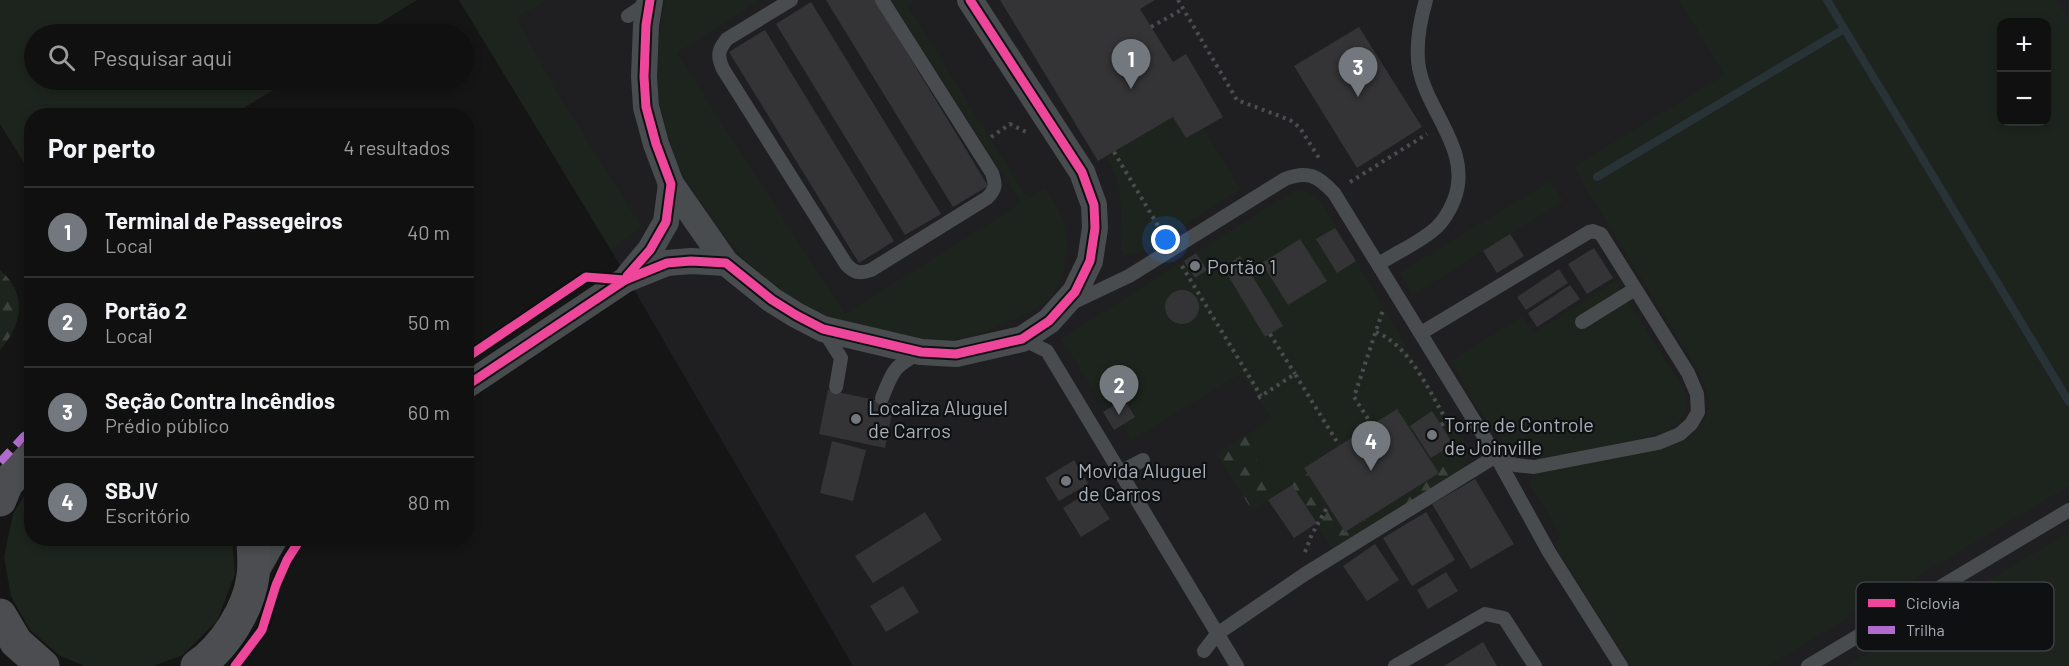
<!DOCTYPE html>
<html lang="pt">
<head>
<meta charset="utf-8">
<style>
  body { margin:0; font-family:Barlow,sans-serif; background:#1e1e1e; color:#f1f3f6 }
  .controls { position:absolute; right:18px; top:18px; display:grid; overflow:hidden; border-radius:12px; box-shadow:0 3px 9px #0003 }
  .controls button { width:54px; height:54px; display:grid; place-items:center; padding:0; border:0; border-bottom:2px solid #303030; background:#101010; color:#f1f3f6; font:30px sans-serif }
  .you { position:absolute; left:1166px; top:240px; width:21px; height:21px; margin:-15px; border:4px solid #fff; border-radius:50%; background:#1a73e8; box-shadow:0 0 0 9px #1a73e833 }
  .badge { display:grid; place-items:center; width:39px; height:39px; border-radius:50%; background:#73787e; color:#fff; font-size:20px; font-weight:700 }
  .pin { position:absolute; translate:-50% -50px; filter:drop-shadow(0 2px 3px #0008) }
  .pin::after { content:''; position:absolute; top:32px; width:21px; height:18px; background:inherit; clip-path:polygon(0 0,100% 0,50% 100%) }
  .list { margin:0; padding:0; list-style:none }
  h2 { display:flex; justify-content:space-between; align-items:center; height:78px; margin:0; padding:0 24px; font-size:26px }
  h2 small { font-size:20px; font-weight:400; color:#9c9d9f }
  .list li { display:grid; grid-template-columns:39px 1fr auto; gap:18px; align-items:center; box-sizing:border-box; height:90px; padding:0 24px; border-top:2px solid #303030 }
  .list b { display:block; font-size:22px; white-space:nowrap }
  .list p { margin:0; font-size:20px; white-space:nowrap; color:#9c9d9f }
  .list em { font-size:20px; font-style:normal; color:#9c9d9f }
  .icon { flex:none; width:33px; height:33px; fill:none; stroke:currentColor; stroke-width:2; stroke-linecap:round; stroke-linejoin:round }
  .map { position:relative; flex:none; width:2069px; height:666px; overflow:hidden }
  .search { position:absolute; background:#101010; box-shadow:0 3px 9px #0003; left:24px; top:24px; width:450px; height:66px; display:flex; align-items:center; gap:15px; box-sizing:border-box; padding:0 21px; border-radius:33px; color:#9c9d9f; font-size:22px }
  .panel { position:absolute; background:#101010; box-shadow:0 3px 9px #0003; left:24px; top:108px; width:450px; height:438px; border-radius:24px }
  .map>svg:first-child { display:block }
  .built { fill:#1f1f21; fill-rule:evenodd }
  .green { fill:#1d241d; fill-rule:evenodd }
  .forest { fill:url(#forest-firs) }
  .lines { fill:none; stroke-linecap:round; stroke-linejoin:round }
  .stream { stroke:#283337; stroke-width:8 }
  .building { fill:#343436 }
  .path { stroke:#4b4c50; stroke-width:4; stroke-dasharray:3 4.5; stroke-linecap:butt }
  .service { stroke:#494c4e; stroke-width:14 }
  .minor { stroke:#494c4e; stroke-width:26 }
  .primary { stroke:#4b4d50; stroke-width:33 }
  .quiet { stroke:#b06ccc; stroke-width:8; stroke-dasharray:15 8; stroke-linecap:butt }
  .cycleway-casing { stroke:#0f1011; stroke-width:13 }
  .cycleway { stroke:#ed469a; stroke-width:9 }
  .poi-dot { fill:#73787e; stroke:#0f1011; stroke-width:2 }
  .labels { text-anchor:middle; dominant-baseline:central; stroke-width:4.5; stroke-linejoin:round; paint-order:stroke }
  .poi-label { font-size:20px; fill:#a6aeb7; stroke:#0f1011; text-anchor:start }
  .key { fill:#0f1011; stroke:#3c3f43; stroke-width:1.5 }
  .key-label { font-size:16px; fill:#a6aeb7 }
</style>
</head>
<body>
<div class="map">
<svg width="2069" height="666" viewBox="0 0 2069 666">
  <defs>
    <pattern id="forest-firs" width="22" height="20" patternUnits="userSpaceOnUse" patternTransform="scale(1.5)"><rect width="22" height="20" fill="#1d241d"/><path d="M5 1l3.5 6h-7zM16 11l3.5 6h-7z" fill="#3b413c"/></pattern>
  </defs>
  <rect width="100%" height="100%" fill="#151515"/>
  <!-- built -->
  <path class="built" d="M459,0h1610v666h-1216l-242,-416zM2002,22h44v100h-44z"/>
  <!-- green -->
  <g class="green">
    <path d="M0,0h417l-55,34h-328v46h256l-58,35 -200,1 -1,58 -31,-50z"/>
    <path d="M459,0h89l-32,18 44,79 82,130 -31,23z"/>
    <path d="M666,0h94l-83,53 168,261 176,-111 -130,-203h25l-8,6 120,193 18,-11c7,12 15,24 19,37 5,22 1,55 -15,73 -12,12 -33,20 -48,26 -22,10 -44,18 -70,17 -41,-2 -98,-20 -133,-40 -47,-25 -81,-70 -108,-114 -12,-19 -23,-39 -29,-61 -8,-28 -6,-99 4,-126z"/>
    <path d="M1679,0h378l12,20v466l-301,180h-137l-78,-123 9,-6 -31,-51 -1,-5 3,-6 131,-28 22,-6 15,-16 6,-11 2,-15 -8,-23 -128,-209 151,-92zM2002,22h44v100h-44z"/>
    <path d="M1173,117l13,21 17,-10 37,61 -91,59c-9,4 -18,10 -27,5l-1,-5c-1,-34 4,-62 -15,-91z"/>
    <path d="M1550,181l14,20 -151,94 -14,-22z"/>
    <path d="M1299,190l8,1 14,10 145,247 3,12 -7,12 -30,-9 -35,-54 -109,69 4,7 -24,15 -2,-26 -10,-16 -8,-24 23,-15 -29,-46 -111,67 -9,-15 2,-25 -18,10 -45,-71 211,-135z"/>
    <path d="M1615,281l69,108c3,11 5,21 -3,31 -15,20 -116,33 -144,38 -6,-1 -13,-2 -19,-5 -29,-19 -50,-62 -68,-92l73,-45 11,17z"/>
    <path d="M31,485l1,53 200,1 3,35 -18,47 -34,34 -30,11h-68l-25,-10 -30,-26 -19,-34 -7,-39 9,-43z"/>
    <path d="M2069,532v134h-223z"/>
  </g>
  <!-- forest -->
  <g class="forest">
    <path d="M0,270c28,24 22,55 0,80z"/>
    <path d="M1248,434l8,24 15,27 1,7 -4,8 -16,10 -36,-57z"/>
    <path d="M1450,452l12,20 -127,80 -48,-74 17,-10 41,64 93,-58 -6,-11z"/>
  </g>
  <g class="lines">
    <!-- stream -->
    <g class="stream">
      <path d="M1827,0l242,402"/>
      <path d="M1597,177l247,-148"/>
    </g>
  </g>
  <!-- building -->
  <g class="building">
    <path d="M826,0h49l113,186 -35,21z"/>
    <path d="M1000,0h155l-15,9 33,53 13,-8 37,63 -37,21 -13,-21 -75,44z"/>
    <path d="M811,2l130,212 -36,21 -129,-211z"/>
    <path d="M1359,27l63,100 -65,41 -63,-102z"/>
    <path d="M765,30l129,211 -35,22 -130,-211z"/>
    <path d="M1335,228l21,33 -19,12 -21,-34z"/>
    <path d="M1510,234l14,22 -27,17 -14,-22z"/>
    <path d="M1300,239l27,42 -39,24 -26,-42z"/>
    <path d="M1594,248l19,30 -26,16 -19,-30z"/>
    <path d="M1196,253l11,17 -12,8 -11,-17z"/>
    <path d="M1240,256l43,70 -18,11 -42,-70z"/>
    <path d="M1559,269l9,14 -42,27 -9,-13z"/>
    <path d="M1570,285l10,14 -43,28 -9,-14z"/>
    <circle cx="1182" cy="307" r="17"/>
    <path d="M828,390l66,14 -9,44 -66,-14z"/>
    <path d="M1124,399l11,18 -21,13 -11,-18z"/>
    <path d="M1397,409l42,64 -94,59 -41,-64z"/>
    <path d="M1432,411l21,33 -22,14 -21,-32z"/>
    <path d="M832,441l34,9 -13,51 -33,-8z"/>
    <path d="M1074,460l14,24 -29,17 -14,-23z"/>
    <path d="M1475,479l39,65 -43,25 -39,-65z"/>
    <path d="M1292,485l25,38 -23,15 -26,-38z"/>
    <path d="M1091,490l19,29 -29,18 -18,-29z"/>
    <path d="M925,512l17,28 -69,43 -18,-27z"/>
    <path d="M1426,512l29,48 -43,26 -29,-48z"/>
    <path d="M1375,544l24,36 -32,21 -24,-35z"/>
    <path d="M1446,572l12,19 -30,18 -11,-19z"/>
    <path d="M903,586l16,26 -33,20 -16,-26z"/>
    <path d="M1483,642l14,24h-53z"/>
  </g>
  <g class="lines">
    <!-- path -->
    <g class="path">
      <path d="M1178,0l59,100 53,20 10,8 19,30"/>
      <path d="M1151,27l32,-18"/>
      <path d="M991,137l19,-13 16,8"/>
      <path d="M1114,152l49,82"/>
      <path d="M1350,182l77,-48"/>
      <path d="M1182,266l79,130"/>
      <path d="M1376,332c35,15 52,58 71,89l-6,4"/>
      <path d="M1270,334l25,40"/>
      <path d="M1258,398l37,-24 44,71"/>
      <path d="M1372,425l-18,-28 29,-87"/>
      <path d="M1305,552l7,-18 16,-28"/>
    </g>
    <!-- service -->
    <g class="service">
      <path d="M791,0l-64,39c-9,11 -10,17 -4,30l123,195c8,9 14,10 25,6l116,-72c9,-9 9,-13 5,-25l-110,-173"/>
      <path d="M628,16l12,-8 6,-8"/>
      <path d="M1379,264c18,-12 42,-22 58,-37 7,-7 13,-17 17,-27 19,-49 -26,-86 -35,-132 -4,-23 1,-47 7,-68"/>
      <path d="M1072,303l57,-27 156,-97c23,-9 33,-3 49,14l162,263 53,96 72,114"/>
      <path d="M1582,322l53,-33"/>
      <path d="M824,331l17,27 -5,29"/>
      <path d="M1421,333l168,-101 4,-1 8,3 87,139 9,21 1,18 -7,12 -11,10 -22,9 -124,24 -19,-2 -19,-9"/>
      <path d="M1022,339l25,12 190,315"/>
      <path d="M882,398c11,-27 11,-31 37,-45"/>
      <path d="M1120,472l23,-12"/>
      <path d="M1204,651l13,-17 88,-60 191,-118"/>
      <path d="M1395,666l90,-52 19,4 31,48"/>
      <path d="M1808,666l261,-156"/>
    </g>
    <!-- minor -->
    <g class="minor">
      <path d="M650,0l-4,25 -2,52 2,30 10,37 15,40 55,79 46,37 24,15 27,14 98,23 35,2 66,-15 27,-18 26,-29 15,-31 5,-33 -1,-23 -12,-33 -112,-172"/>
      <path d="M629,275l21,-25 16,-28 5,-38"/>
      <path d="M466,386l159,-106 42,-17 24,-2 35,2"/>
      <path d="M253,577l22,-39"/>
    </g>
    <!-- primary -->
    <g class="primary">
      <path d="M0,500l7,-17 25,-26"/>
      <path d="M0,615l16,27 27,24"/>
      <path d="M197,666c27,-18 52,-57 56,-90 2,-12 0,-25 0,-38"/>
    </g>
    <!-- quiet -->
    <path class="quiet" d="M0,462l24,-26 8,-4"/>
    <defs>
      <g id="cycleway">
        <path d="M627,276l23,-26 16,-28 5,-38 -15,-40 -10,-37 -2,-30 2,-52 4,-25"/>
        <path d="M466,358l120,-81 39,3"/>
        <path d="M466,386l159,-106 42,-17 24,-2 35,2 46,37 24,15 27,14 98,23 35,2 66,-15 27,-18 26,-29 15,-31 5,-33 -1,-23 -12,-33 -112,-172"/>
        <path d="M235,666l27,-36 14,-45 11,-25 14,-22"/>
      </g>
    </defs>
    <!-- cycleway casing -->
    <use href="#cycleway" class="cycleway-casing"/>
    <!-- cycleway -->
    <use href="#cycleway" class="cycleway"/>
  </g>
  <!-- markers -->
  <g class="poi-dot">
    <circle cx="1195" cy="266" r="6"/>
    <circle cx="856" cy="419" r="6"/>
    <circle cx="1432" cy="435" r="6"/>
    <circle cx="1066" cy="481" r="6"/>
  </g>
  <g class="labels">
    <!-- poi labels -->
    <g class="poi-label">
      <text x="1207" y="266">Portão 1</text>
      <text x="868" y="407">Localiza Aluguel<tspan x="868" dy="23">de Carros</tspan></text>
      <text x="1444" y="424">Torre de Controle<tspan x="1444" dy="23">de Joinville</tspan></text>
      <text x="1078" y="470">Movida Aluguel<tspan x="1078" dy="23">de Carros</tspan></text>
    </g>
  </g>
  <!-- legend -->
  <rect x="1856" y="582" width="198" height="69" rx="9" class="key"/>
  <rect x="1868" y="599" width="27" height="8" fill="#ed469a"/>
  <rect x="1868" y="626" width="27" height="8" fill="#b06ccc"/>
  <g class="key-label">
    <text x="1906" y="609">Ciclovia</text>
    <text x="1906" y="636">Trilha</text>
  </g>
</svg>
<div class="controls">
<button>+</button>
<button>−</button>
</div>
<div class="you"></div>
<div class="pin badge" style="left:1131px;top:89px">1</div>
<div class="pin badge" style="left:1119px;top:415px">2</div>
<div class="pin badge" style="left:1358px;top:97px">3</div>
<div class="pin badge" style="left:1371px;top:471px">4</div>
<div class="search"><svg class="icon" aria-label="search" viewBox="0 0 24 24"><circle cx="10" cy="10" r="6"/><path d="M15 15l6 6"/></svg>Pesquisar aqui</div>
<section class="panel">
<h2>Por perto<small>4 resultados</small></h2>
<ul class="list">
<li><span class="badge">1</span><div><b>Terminal de Passegeiros</b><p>Local</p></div><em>40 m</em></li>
<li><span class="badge">2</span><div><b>Portão 2</b><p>Local</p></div><em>50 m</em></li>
<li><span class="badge">3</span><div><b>Seção Contra Incêndios</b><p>Prédio público</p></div><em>60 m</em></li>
<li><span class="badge">4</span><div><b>SBJV</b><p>Escritório</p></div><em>80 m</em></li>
</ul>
</section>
</div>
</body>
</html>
